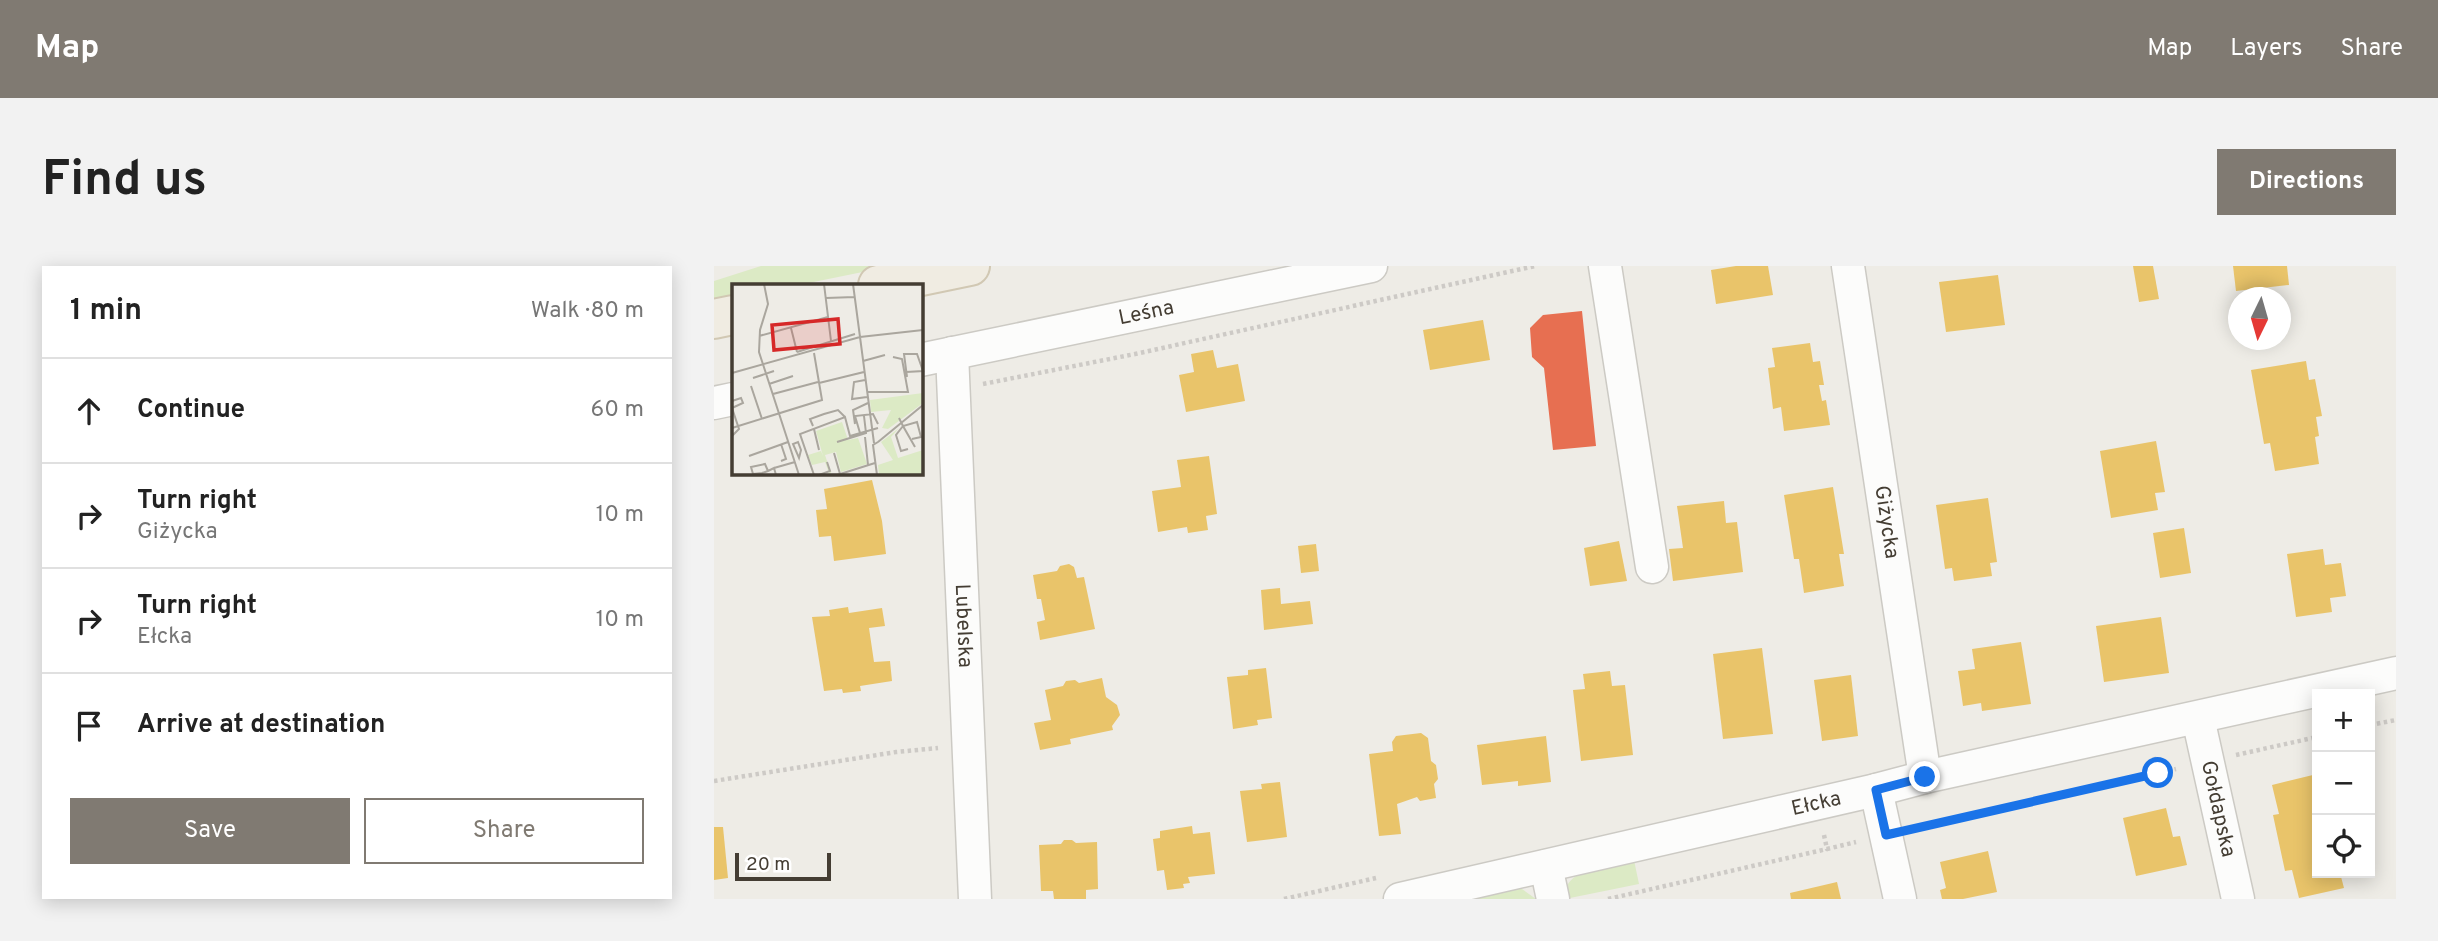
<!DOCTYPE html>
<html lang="en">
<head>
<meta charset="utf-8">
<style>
  body { margin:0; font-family:Overpass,sans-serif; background:#f2f2f2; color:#222 }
  .controls { position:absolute; right:21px; bottom:21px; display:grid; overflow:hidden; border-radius:0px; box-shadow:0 4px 18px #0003 }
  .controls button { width:63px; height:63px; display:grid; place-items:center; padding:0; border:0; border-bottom:2px solid #e0e0e0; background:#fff; color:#222; font:35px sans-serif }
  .compass { position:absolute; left:1514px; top:21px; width:63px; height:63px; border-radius:50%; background:#fff; box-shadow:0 4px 18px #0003; rotate:185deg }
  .scale { position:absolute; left:21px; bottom:18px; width:96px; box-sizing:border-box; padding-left:7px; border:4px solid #443d33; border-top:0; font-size:19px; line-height:24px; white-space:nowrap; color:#443d33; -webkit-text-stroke:5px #fff; paint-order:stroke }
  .stop { position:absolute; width:21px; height:21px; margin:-16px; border:5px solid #1a73e8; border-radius:50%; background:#fff }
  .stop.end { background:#1a73e8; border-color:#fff; box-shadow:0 2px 7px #0008 }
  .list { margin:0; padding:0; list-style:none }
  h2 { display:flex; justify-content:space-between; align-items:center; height:91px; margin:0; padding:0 28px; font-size:30px }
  h2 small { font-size:23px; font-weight:400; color:#767676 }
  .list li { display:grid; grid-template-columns:46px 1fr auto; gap:21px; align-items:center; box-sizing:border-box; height:105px; padding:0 28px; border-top:2px solid #e0e0e0 }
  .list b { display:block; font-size:26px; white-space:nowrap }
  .list p { margin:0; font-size:23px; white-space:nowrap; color:#767676 }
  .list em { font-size:23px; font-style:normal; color:#767676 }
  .actions { display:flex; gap:14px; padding:21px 28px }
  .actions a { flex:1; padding:16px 0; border:2px solid #807a72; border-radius:0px; text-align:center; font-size:24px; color:#807a72 }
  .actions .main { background:#807a72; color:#fff }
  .icon { flex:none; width:38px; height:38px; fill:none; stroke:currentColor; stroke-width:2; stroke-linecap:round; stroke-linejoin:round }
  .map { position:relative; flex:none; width:1682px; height:633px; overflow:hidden; border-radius:0px }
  header { display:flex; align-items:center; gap:42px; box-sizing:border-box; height:98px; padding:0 35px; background:#807a72; color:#fff }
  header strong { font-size:33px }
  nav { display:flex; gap:38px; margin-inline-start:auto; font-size:24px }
  .intro { display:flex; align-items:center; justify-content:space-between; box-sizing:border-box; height:168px; padding:0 42px }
  h1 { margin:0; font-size:49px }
  .button { padding:18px 32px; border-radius:0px; background:#807a72; color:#fff; font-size:24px; font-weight:700 }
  main { display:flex; gap:42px; padding:0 42px }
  aside { flex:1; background:#fff; border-radius:0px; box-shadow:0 4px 18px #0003 }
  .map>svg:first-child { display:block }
  .green { fill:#dceac5 }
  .homes { fill:#e9c46a }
  .shops { fill:#e76f51 }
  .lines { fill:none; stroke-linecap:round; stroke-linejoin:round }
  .minor-casing { stroke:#cccac4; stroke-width:35 }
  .major-casing { stroke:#d1c8b3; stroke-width:42 }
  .path { stroke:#cdcac6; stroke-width:4.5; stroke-dasharray:3.5 3.5; stroke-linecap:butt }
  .minor { stroke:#fcfcfb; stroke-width:32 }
  .major { stroke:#f0ece2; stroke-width:38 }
  .route { stroke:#1a73e8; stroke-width:9 }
  .labels { text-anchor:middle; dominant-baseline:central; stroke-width:7; stroke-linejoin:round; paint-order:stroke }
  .street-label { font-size:21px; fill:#443d33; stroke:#fff }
  .inset-road { fill:none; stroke:#aaa69e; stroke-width:2 }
  .view { fill:#d62828; fill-opacity:0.15; stroke:#d62828; stroke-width:3.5 }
  .inset-edge { fill:none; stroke:#443d33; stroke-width:3.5 }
</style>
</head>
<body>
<header>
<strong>Map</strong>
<nav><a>Map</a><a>Layers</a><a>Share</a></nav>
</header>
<div class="intro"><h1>Find us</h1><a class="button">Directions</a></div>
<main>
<aside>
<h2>1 min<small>Walk · 80 m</small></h2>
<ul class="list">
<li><svg class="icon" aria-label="ahead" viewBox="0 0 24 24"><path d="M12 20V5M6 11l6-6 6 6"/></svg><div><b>Continue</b></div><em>60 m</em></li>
<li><svg class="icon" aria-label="right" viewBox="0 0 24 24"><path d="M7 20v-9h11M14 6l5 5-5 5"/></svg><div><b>Turn right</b><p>Giżycka</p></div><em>10 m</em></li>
<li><svg class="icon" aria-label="right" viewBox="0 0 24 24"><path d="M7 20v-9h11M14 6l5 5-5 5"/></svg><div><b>Turn right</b><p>Ełcka</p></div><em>10 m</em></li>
<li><svg class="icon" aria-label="arrive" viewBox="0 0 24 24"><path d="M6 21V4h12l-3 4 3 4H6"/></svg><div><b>Arrive at destination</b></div></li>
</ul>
<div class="actions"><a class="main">Save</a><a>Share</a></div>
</aside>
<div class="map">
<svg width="1682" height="633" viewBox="0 0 1682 633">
  <rect width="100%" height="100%" fill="#eeece6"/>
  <!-- green -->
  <g class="green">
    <path d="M47,0h131l-93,19h-66v14l-19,4v-22z"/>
    <path d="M920,594l5,24 -74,15c-3,-32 45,-33 69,-39z"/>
    <path d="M800,622l8,1 14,10h-69z"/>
  </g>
  <!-- homes -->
  <g class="homes">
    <path d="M1022,0h32l5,29 -57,9 -5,-34z"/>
    <path d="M1419,0h20l6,33 -20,3z"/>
    <path d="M1519,0h54l2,19 -53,6z"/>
    <path d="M1284,9l7,50 -59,7 -7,-50z"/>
    <path d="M769,54l7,40 -60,10 -7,-40z"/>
    <path d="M1096,77l3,19 7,-1 4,24h-5l3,16 4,-1 4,25 -46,6 -3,-24 -8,2 -5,-41 7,-1 -3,-19z"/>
    <path d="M499,84l4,18 21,-4 7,37 -59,11 -7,-37 15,-3 -3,-18z"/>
    <path d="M1592,95l3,19 6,-1 7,37 -6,1 3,19 -4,1 4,27 -44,7 -5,-28 -6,1 -13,-74z"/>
    <path d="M1442,175l9,51 -10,1 3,17 -47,8 -11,-67z"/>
    <path d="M495,190l8,58 -11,2 2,14 -20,3 -1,-6 -29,5 -6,-41 29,-4 -4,-27z"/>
    <path d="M158,214l10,41 4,33 -52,7 -3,-25 -12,1 -3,-27 11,-1 -3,-20z"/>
    <path d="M1119,221l11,67h-5l5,32 -40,7 -5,-34h-5l-10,-64z"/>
    <path d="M1274,232l9,64 -7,1 2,13 -38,5 -2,-13 -7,1 -9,-64z"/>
    <path d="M1010,235l2,22 11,-1 6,50 -70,9 -4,-32 14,-1 -6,-42z"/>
    <path d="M1470,262l7,45 -31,5 -7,-45z"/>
    <path d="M905,275l8,40 -37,5 -6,-38z"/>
    <path d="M602,278l3,27 -18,2 -3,-27z"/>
    <path d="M1609,283l2,16 16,-2 5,33 -16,2 2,14 -36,5 -9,-63z"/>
    <path d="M355,298l5,3 3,11 7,-1 11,52 -55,11 -3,-18 8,-2 -4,-21h-4l-4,-24 24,-4 3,-5z"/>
    <path d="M566,322l1,16 29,-3 3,23 -49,6 -3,-40z"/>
    <path d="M134,341l1,6 33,-5 3,18 -16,2 5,34 16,-1 2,20 -32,5 1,5 -18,2 -1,-4 -18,2 -12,-74 18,-1 -1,-6z"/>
    <path d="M1447,351l8,56 -65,9 -8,-56z"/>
    <path d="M1307,376l10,62 -49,7 -1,-8 -18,3 -5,-35 17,-2 -3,-20z"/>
    <path d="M1048,382l11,86 -50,5 -10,-85z"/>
    <path d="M552,402l6,50 -15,2 1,5 -25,4 -6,-52 21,-2v-5z"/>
    <path d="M896,405l2,15 13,-1 8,70 -52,6 -8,-71 12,-1 -2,-15z"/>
    <path d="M1137,409l7,61 -36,5 -8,-61z"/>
    <path d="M388,412l4,19 11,8 3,10 -8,11 1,4 -43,9 1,5 -31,6 -6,-27 17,-3 -6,-30 18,-4 3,-5 9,-1 4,3z"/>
    <path d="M707,467l7,5 3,23 5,4 2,14 -4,5 2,14 -16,3 -3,-4 -20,7 4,30 -22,2 -10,-82 24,-3 -1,-9 4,-6z"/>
    <path d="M832,470l5,46 -33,4v-5l-36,4 -5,-40z"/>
    <path d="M1603,508v99h23l4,15 -45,10 -7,-28 -7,1 -12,-56 6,-1 -7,-29z"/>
    <path d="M566,516l7,55 -40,5 -7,-51 22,-2 -1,-5z"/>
    <path d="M1452,542l7,29 7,-1 7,29 -51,11 -13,-58z"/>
    <path d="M478,560l1,8 17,-2 5,42 -27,3 2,6 -7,1 1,4 -17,2 -3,-20 -7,1 -4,-32 7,-1v-7z"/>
    <path d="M0,561h9l5,51 -14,2z"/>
    <path d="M350,574h8l4,3 21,-1 1,47 -12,1v9h-32l-1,-8h-12l-2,-46 22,-1z"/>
    <path d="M1274,585l9,41 -34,7h-21l-2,-9 6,-2 -6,-26z"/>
    <path d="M1123,616l4,17h-50l-1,-6z"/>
  </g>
  <!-- shops -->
  <path class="shops" d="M868,45l14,135 -43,4 -9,-82 -12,-11 -2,-29 13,-13z"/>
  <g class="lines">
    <defs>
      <g id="minor">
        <path d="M891,0l47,301"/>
        <path id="s1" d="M1134,0l77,511"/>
        <path id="s2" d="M238,87l23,546"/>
        <path id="s3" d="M206,94l451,-94"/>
        <path d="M0,137l19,-4"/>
        <path id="s4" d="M1484,452l40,181"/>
        <path d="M1162,524l24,109"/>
        <path d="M832,600l7,33"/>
        <path id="s5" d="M686,633l476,-109 49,-13 471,-104"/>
      </g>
      <g id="major">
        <path d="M164,19l92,-19"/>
        <path d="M0,53l19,-4"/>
      </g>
    </defs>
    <!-- minor casing -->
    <use href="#minor" class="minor-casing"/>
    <!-- major casing -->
    <use href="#major" class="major-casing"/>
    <!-- path -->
    <g class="path">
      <path d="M269,118l152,-30 400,-88"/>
      <path d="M1656,459l26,-5"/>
      <path d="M1522,489l81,-18"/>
      <path d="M1440,491l4,16"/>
      <path d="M0,515l182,-29 42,-4"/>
      <path d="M1201,562l261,-59"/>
      <path d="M1110,569l3,14 29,-7"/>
      <path d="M570,633l92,-21"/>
      <path d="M894,633l219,-50"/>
    </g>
    <!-- minor -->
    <use href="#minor" class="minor"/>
    <!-- major -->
    <use href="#major" class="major"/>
  </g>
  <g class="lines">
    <!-- route -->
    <path class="route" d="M1211,511l-49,13 10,45 272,-62"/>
  </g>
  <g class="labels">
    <!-- street labels -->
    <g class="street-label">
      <text stroke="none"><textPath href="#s3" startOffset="231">Leśna</textPath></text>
      <text stroke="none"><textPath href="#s1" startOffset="259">Giżycka</textPath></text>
      <text stroke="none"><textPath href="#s2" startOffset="273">Lubelska</textPath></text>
      <text stroke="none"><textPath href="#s5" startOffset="427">Ełcka</textPath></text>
      <text stroke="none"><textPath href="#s4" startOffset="93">Gołdapska</textPath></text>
    </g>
  </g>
  <!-- overview -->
  <g transform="translate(18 18)">
    <rect width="191" height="191" fill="#eeece6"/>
    <path d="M191,109v10l-35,26 -6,-1 9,-18 -20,2 -1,-12zM110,138l6,18 10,-2 9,26 -26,8 -5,-20 -11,3 6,18 -7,2 5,-2 -4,-11 -13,3 -4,-10 13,-4 2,5 -7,-25zM167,144l-8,9 7,21 25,-8v25h-44l-1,-10 15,-5 -12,-18z" fill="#dceac5"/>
    <path class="inset-road" d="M32,0l4,20 -8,26 -1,22 40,123M92,0l7,57M121,0l21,159M94,14l29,-1M59,44l6,24M27,52l69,-19M65,68l58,-18M131,77l22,-6M174,88l17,-1 -6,-17h-13l3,23M0,89l128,-36 63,-7M21,94l21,-7M133,96l-11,2 -2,17 15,-2M87,99l45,-11M37,100l24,-8M19,102l11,33M135,108h41l-6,-33 -9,-2M41,110l45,-12M0,117l9,-3 2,5 -11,5M0,124l7,21 -7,7M167,134l4,8 -7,9 5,16 7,-2M123,140l-2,-14 15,-7M81,142l-3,-7 14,-5 14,-4 7,7M0,144l90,-28 -8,-47M82,145l5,21M128,149l-5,-17 18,-2 5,10M133,153l3,28M180,155l9,-2 -4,-15 -14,4 12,21M66,158l3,8 -2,8 -6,-14zM105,158l29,-9 -2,-17M146,158l45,-37M102,169l6,21M17,172l39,-14M49,177l5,-2 -5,-15M42,184l21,-6M36,187l-3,-7 -14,3 2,7 9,-1 6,-2 6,-3 2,7M82,191l-14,-41 45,-17 5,19 28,-8M87,191l11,-4 -3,-9M105,191l38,-12M145,191l-4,-30 5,-3"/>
    <path class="view" d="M106,35l2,25 -66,6 -2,-25z"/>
    <rect width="191" height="191" class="inset-edge"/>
  </g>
</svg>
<div class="controls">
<button>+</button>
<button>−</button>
<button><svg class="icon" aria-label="locate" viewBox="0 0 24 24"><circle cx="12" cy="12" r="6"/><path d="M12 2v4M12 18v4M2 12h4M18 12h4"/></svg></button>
</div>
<svg class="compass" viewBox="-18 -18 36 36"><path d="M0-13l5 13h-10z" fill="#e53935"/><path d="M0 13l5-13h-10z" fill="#767676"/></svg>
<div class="scale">20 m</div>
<div class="stop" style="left:1444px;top:507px"></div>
<div class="stop end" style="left:1211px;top:511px"></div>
</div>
</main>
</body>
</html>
